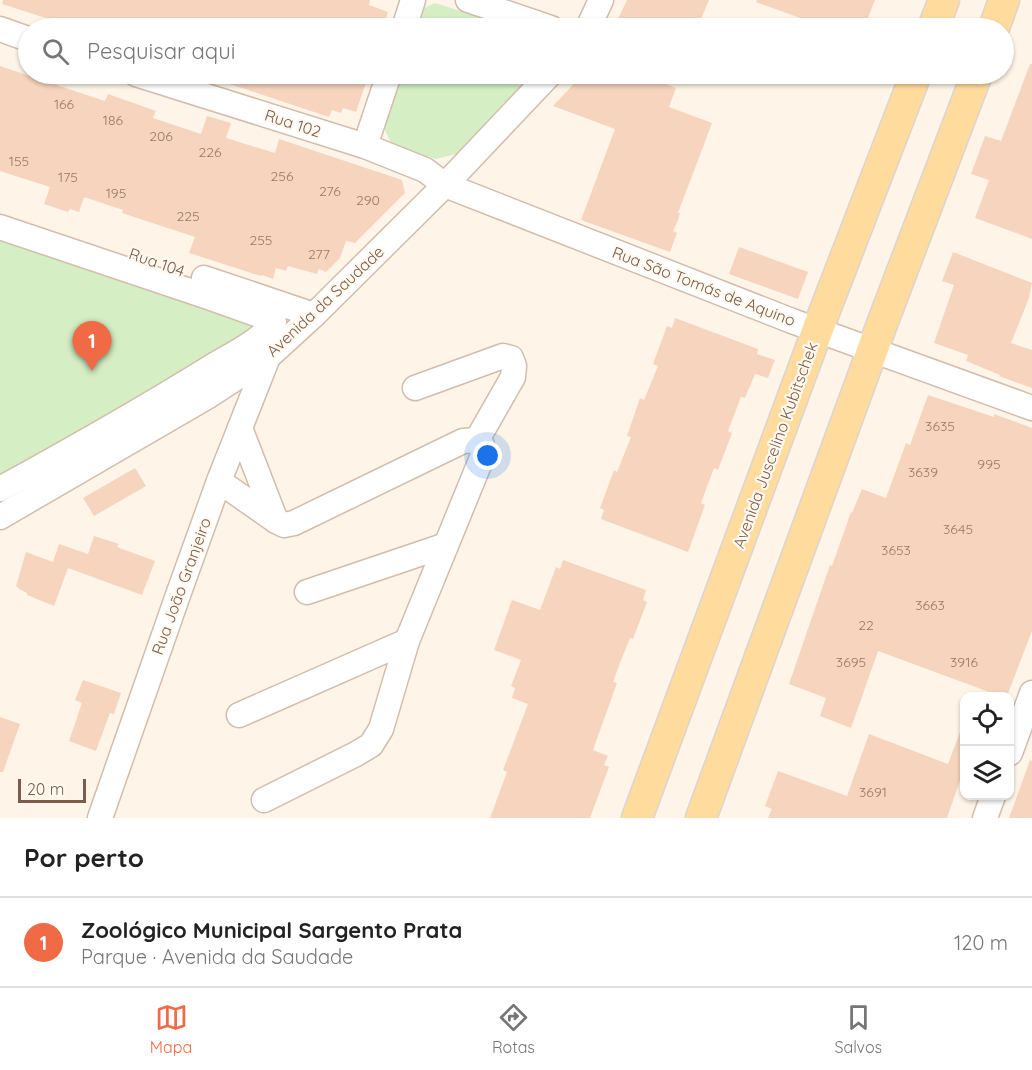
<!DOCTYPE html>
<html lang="pt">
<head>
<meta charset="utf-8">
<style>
  body { margin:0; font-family:Quicksand,sans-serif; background:#f6f6f6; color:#222 }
  .controls { position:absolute; right:18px; bottom:18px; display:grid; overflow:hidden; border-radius:12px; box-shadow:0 2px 4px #0004 }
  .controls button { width:54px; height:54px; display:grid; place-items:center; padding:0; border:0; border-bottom:2px solid #e0e0e0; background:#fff; color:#222; font:30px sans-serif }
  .scale { position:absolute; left:18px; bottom:15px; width:68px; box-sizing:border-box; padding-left:6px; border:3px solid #7b5b49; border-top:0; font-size:16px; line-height:21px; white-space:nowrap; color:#7b5b49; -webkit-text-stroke:4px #fff9f0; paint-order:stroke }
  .you { position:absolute; left:488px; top:456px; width:21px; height:21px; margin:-15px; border:4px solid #fff; border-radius:50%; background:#1a73e8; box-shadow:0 0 0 9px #1a73e833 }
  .badge { display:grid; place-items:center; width:39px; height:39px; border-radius:50%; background:#f06b45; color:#fff; font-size:20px; font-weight:700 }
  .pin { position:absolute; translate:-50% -50px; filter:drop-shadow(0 2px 3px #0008) }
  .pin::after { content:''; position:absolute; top:32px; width:21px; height:18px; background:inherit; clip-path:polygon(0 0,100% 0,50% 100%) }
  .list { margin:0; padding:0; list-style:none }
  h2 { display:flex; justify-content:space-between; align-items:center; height:78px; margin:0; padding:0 24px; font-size:26px }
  h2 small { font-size:20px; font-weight:400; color:#767676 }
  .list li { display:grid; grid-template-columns:39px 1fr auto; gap:18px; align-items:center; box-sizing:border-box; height:90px; padding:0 24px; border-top:2px solid #e0e0e0 }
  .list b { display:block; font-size:22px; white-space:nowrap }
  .list p { margin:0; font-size:20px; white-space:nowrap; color:#767676 }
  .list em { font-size:20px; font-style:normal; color:#767676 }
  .icon { flex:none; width:33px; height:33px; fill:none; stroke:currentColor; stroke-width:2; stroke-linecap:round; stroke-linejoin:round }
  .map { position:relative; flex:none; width:1032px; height:818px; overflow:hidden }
  .search { position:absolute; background:#fff; box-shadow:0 2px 4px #0004; left:18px; right:18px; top:18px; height:66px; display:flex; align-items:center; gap:15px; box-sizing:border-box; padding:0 21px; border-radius:33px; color:#767676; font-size:22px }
  .sheet { height:168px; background:#fff }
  nav { display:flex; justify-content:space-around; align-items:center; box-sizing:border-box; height:84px; border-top:2px solid #e0e0e0; background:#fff; font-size:16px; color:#767676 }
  nav a { display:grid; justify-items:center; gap:3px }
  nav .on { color:#f06b45 }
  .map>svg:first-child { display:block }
  .green { fill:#d5eec4 }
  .building { fill:#f6d4bd }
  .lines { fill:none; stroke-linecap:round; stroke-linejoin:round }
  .minor-casing { stroke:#d2bdac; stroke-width:27 }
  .major-casing { stroke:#ddd4d0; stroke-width:33 }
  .minor { stroke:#fff; stroke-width:24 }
  .major { stroke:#ffdb9e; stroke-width:30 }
  .labels { text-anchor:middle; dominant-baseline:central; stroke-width:4.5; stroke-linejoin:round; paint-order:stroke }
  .number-label { font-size:14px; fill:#9a7966 }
  .street-label { font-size:16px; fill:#7b5b49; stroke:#fff9f0 }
</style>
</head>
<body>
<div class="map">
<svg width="1032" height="818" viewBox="0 0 1032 818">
  <rect width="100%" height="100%" fill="#fef5e8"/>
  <!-- green -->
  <g class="green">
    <path d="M435,3l79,25h-98l6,-19z"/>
    <path d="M401,74h137l-82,80 -20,5 -44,-14 -9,-19z"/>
    <path d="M0,236l259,88 -152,95 -107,60z"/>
  </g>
  <!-- building -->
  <g class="building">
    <path d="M3,0h367l-1,5 19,7 -5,16h-330l2,-7 -53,-17z"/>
    <path d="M627,0h82l-9,21 -2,-1 -3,8h-55l-22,-9z"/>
    <path d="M757,0h118l-11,28h-36l-72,-26z"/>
    <path d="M1030,64h2v175l-57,-21 14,-38 -18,-6 14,-38 16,5z"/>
    <path d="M0,66l105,35 3,-7 48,17 -3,7 48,16 6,-18 24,7 -5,15 49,15 4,-14 123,41 3,13 -50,50 -9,-2 -6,17 -14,14 -7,-3 -2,5 -29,-8 -2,5 -10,-3 -3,11 -11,-4 -1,1 -72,-23 6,-16 -73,-24 1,-3 -39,-13 -5,15 -9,-3 -2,3 -24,-8 6,-17 -50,-16z"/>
    <path d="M209,74h160l-13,38 -13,-4 -2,5 -9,-3 -3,7 -120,-40z"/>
    <path d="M583,74h82l-2,9 13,5 -7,19 43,16 -34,90h2l-2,7 -5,11 4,2 -7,19 -89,-32 34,-91 -62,-23z"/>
    <path d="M739,247l69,25 -10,27 -69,-25z"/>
    <path d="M953,252l79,31 -3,15 -18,45 21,7v38l-33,-12 1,-1 -34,-14 2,-6 -34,-12 20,-58 -12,-4z"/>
    <path d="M675,318l83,31 -1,5 18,6 -7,18 -13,-4 -10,24 -4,-1 -13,34 4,2 -14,37 -4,-2 -13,35 4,2 -17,47 -87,-33 3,-9 -4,-2 14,-38 3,2 14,-35 -4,-1 13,-38 4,2 14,-34 -5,-2 14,-38 5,2z"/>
    <path d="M928,395l66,22v-3l38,14v203l-25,65h-7l-122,-45 -27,77 -31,-12 6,-18 -37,-14 41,-119 2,1 19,-54 1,1 10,-24 24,9 20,-55 4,2z"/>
    <path d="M135,468l11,18 -52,30 -11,-18z"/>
    <path d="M94,536l25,8 -2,3 38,14 -13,34 -74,-27 -14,38 -27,-11v-2l-8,-4v-1l-3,-2 10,-34 27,10 6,-18 29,10z"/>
    <path d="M563,560l83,30 -3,10 4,2 -14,37 -3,-1 -10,25 -7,19 4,1 -24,67 15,6 -4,9 5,2 -19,51h-100l17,-46 -4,-2 25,-66 -16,-6 3,-10 -4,-2 10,-26 -27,-10 18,-50 28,10 16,-43 4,2z"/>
    <path d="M83,680l38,13 -7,21 -4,-1 -14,38 -27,-10 13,-38 -7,-3z"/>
    <path d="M0,717l20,7 -17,48h-3z"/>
    <path d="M963,724h1v45l-17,49h-179l4,-9 -7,-3 13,-35 69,25 22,-62 79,30z"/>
    <path d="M1030,760l2,1v57h-23z"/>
  </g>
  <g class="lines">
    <defs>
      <g id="minor">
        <path d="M468,0l83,28"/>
        <path d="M404,28l9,-28"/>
        <path d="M588,28l13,-28"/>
        <path d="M0,29l28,10"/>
        <path d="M136,74l229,72 60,24 20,15 347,136 240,87"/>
        <path d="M365,146l24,-72"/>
        <path d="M0,227l208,70 62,22 4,3c-13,19 -43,33 -63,45 -69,43 -140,83 -211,122"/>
        <path d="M204,278l110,37"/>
        <path d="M415,388l88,-32 8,2 3,8 -1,11 -36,63"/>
        <path d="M240,428l36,93"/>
        <path d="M219,481l57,40 8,4 10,-2 169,-82 14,-1 5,5 1,10 -76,186 -26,88 -10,16 -15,9 -92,46"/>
        <path d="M0,517l210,-122 58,-38 46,-42 131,-130 105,-111"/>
        <path d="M307,592l139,-47"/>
        <path d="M239,715l168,-74"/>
        <path d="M1010,753l22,-60"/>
        <path d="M100,818l78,-223 41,-114 49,-124"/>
        <path d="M985,818l8,-22"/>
      </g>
      <g id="major">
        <path d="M933,28l11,-28"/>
        <path d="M994,28l10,-28"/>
        <path d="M637,818l185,-500 94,-244"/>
        <path d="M701,818l181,-494 95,-250"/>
      </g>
    </defs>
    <!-- minor casing -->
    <use href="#minor" class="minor-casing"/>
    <!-- major casing -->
    <use href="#major" class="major-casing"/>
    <!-- minor -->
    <use href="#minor" class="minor"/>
    <!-- major -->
    <use href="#major" class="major"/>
  </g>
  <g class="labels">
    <!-- number labels -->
    <g class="number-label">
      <text x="64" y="104">166</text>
      <text x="113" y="120">186</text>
      <text x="161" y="136">206</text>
      <text x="210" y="152">226</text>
      <text x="19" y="161">155</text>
      <text x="282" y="176">256</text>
      <text x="68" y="177">175</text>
      <text x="330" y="191">276</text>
      <text x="116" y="193">195</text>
      <text x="368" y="200">290</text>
      <text x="188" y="216">225</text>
      <text x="261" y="240">255</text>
      <text x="319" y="254">277</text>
      <text x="940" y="426">3635</text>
      <text x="989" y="464">995</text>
      <text x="923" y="472">3639</text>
      <text x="958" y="529">3645</text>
      <text x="896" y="550">3653</text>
      <text x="930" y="605">3663</text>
      <text x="866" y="625">22</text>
      <text x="851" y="662">3695</text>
      <text x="964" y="662">3916</text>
      <text x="873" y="792">3691</text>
    </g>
    <!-- street labels -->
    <g class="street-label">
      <text transform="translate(293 123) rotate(18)">Rua 102</text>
      <text transform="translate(157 262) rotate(19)">Rua 104</text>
      <text transform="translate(704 286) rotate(21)">Rua São Tomás de Aquino</text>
      <text transform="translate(325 301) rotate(-43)">Avenida da Saudade</text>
      <text transform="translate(775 445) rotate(-70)">Avenida Juscelino Kubitschek</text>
      <text transform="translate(181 586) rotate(-70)">Rua João Granjeiro</text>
    </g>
  </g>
</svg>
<div class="controls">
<button><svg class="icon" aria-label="locate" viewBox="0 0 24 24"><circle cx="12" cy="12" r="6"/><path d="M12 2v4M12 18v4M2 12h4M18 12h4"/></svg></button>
<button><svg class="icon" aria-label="layers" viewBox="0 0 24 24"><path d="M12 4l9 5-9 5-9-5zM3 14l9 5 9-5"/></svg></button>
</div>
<div class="scale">20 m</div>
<div class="you"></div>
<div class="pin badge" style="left:92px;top:371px">1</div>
<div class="search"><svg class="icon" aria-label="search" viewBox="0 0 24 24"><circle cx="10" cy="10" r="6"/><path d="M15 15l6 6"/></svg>Pesquisar aqui</div>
</div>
<section class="sheet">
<h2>Por perto<small></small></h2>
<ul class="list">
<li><span class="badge">1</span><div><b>Zoológico Municipal Sargento Prata</b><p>Parque · Avenida da Saudade</p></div><em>120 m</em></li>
</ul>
</section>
<nav>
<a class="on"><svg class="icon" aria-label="map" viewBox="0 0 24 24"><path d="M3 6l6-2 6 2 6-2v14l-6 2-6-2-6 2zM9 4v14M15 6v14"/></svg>Mapa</a>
<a><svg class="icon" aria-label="directions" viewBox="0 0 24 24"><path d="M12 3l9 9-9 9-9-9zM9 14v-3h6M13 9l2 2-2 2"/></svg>Rotas</a>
<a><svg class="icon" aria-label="saved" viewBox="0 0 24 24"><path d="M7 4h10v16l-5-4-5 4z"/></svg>Salvos</a>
</nav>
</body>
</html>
